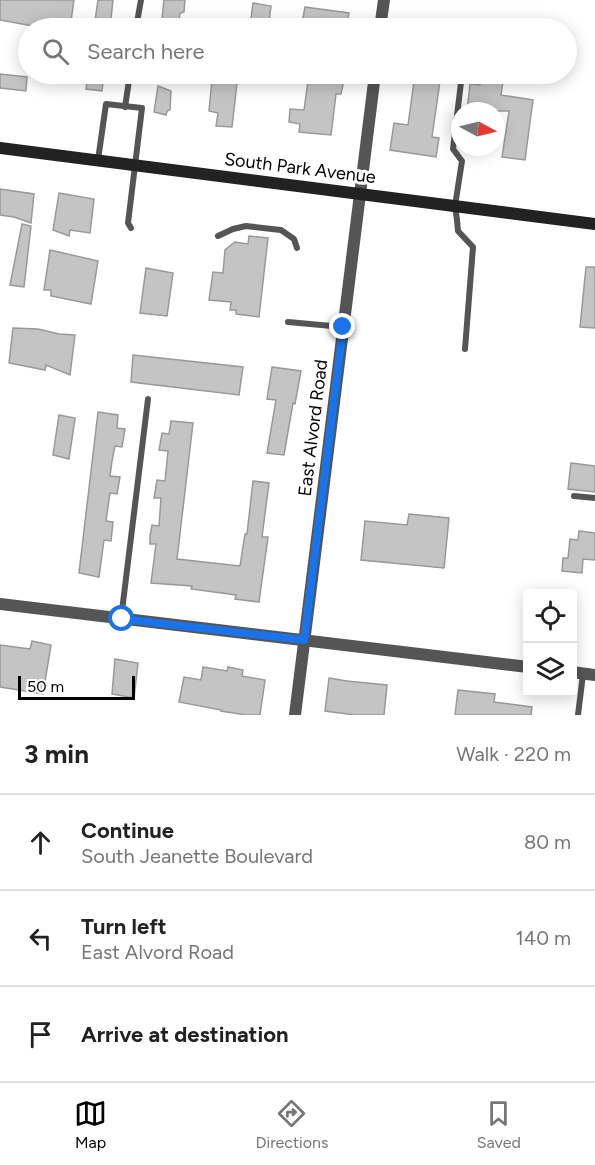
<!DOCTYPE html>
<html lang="en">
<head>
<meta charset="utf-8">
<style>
  body { margin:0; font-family:Figtree,sans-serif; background:#f6f6f6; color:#222 }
  .controls { position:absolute; right:18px; bottom:18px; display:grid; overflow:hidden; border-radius:6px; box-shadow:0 3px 15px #0003 }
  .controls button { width:54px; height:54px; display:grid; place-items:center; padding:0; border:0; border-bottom:2px solid #e0e0e0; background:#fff; color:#222; font:30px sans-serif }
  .compass { position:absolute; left:451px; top:102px; width:54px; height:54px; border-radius:50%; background:#fff; box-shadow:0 3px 15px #0003; rotate:97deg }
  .scale { position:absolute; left:18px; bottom:15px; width:117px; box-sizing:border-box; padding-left:6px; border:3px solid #000; border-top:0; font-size:16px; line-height:21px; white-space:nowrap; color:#000; -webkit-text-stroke:4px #fff; paint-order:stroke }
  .stop { position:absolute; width:18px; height:18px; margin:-14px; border:4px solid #1a73e8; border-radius:50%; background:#fff }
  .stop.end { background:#1a73e8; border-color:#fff; box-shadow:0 2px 6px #0008 }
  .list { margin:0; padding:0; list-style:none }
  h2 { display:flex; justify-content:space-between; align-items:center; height:78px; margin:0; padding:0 24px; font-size:26px }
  h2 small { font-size:20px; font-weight:400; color:#767676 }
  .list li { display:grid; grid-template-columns:39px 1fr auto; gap:18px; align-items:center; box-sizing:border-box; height:96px; padding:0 24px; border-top:2px solid #e0e0e0 }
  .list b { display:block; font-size:22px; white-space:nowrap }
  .list p { margin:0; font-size:20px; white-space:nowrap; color:#767676 }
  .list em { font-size:20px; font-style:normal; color:#767676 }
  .icon { flex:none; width:33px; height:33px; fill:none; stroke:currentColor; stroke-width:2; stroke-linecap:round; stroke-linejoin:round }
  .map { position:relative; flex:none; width:595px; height:715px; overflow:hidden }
  .search { position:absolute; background:#fff; box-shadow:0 3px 15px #0003; left:18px; right:18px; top:18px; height:66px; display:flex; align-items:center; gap:15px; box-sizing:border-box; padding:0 21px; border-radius:33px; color:#767676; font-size:22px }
  .sheet { height:366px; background:#fff }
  nav { display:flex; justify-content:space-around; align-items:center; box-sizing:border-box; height:84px; border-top:2px solid #e0e0e0; background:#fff; font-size:16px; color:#767676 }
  nav a { display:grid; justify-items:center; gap:3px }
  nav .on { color:#000 }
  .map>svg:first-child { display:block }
  .building { fill:#c4c4c4; stroke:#999; stroke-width:1.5 }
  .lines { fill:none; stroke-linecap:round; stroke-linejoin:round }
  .service { stroke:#555; stroke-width:6 }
  .minor { stroke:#555; stroke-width:12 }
  .secondary { stroke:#222; stroke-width:12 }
  .route { stroke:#1a73e8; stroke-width:8 }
  .labels { text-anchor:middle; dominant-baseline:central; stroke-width:6; stroke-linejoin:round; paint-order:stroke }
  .street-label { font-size:18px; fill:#000; stroke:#fff }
</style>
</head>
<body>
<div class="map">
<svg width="595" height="715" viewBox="0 0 595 715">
  <rect width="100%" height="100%" fill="#fff"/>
  <!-- building -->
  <g class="building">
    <path d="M0,0h74l-4,28h-37v-2l-33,-6z"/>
    <path d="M98,0h15l-3,28h-16z"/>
    <path d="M164,0h21l-1,12 -4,1 -2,15h-17z"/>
    <path d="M253,3l18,3 -2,16 -18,-3z"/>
    <path d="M305,7l44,6 -3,15h-45z"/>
    <path d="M0,74l27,3 -1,14 -26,-3z"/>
    <path d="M88,74h16l-2,17 -16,-2z"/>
    <path d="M309,74h30l-1,5 6,1 -3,14h-5l-5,41 -32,-3 1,-8 -11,-2 1,-13 14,1z"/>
    <path d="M415,74h26l-9,63 7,1 -3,19 -46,-7 4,-27 14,2z"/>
    <path d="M481,74h23l-3,21 32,5 -8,60 -23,-3 7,-46h-42l3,-27 10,1z"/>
    <path d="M212,80l25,3 -5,44 -16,-1 2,-13 -9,-2z"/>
    <path d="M158,86l13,5 -1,19 -3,1 -1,4 -12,-3z"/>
    <path d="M0,189l34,5 -3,29 -17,-6 -14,-2z"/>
    <path d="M59,193l35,6 -4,34 -20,-3 -1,6 -16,-6z"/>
    <path d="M22,224l9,2 -7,61 -14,-2z"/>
    <path d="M249,236l19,2 -9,79 -23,-3v-4h-6l1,-8 -22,-2 4,-28 10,1 2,-23 10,-8 13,2z"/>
    <path d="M50,250l48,11 -7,43 -40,-8v-6h-7z"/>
    <path d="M586,267h9v61l-15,-1z"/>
    <path d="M146,268l27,5 -6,43 -27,-3z"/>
    <path d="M13,328l25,1 21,5 16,1 -5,40 -24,-10 -1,5 -36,-7z"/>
    <path d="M133,355l110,12 -4,28 -108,-13z"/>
    <path d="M272,367l29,4 -6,33 -2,-1 -9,52 -17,-2 9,-53 -9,-1z"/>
    <path d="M98,412l20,3 -1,13 8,1 -3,18 -7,-1 -3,15 -2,15 10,1 -3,17 -7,-1 -4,28 7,1 -2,19 -7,-1 -5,37 -20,-4z"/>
    <path d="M59,415l16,3 -6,41 -16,-4z"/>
    <path d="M171,421l22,2 -16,136 63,7 5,-32h2l6,-53 16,2 -7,54h6l-9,65 -24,-3 1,-4 -45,-6 1,-3 -41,-3 5,-39h-6v-8l2,-11 7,1 2,-28h-7l3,-18 8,1 3,-30 -9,-1 3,-17 7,1z"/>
    <path d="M571,463l24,3v26l-27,-3z"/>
    <path d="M409,514l40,4 -5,50 -83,-8 4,-39 42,4z"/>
    <path d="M579,531l16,2v27l-12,-1 -1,14 -20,-2 1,-13h5l2,-19 8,1z"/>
    <path d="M32,641l19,4 -8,49 -43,-7v-42l30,4z"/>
    <path d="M115,659l23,4 -4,35 -22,-4z"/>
    <path d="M203,667l24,4 1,-4 15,3 -1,6 23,4 -5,35h-14l-25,-4v-1l-42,-8 5,-25 17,3z"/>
    <path d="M329,678l18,3 40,4 -3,30h-29l-30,-4z"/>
    <path d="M458,690l37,4 -1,8 38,5 -1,8h-76z"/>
  </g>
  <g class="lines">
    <!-- service -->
    <g class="service">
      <path d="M136,28l5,-28"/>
      <path d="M468,28v-2"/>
      <path d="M462,74l-9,75 9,12 -7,45 2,14 1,11 15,16 -8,102"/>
      <path d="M125,107l5,-33"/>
      <path d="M98,160l8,-56 36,4 -14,115 3,5"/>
      <path d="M218,236l15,-7 13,-3 35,4 13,9 3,9"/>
      <path d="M288,322l55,5"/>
      <path d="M574,496l21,2"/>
      <path d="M121,619l27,-220"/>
      <path d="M578,715l5,-41"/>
    </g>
    <!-- minor -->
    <g class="minor">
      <path d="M380,28l4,-28"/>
      <path d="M0,604l528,63"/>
      <path d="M572,672l23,3"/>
      <path d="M295,715l80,-641"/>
    </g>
    <!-- secondary -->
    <path class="secondary" d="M0,148l595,76"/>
  </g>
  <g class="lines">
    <!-- route -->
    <path class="route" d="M122,619l182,21 39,-313"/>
  </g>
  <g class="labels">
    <!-- street labels -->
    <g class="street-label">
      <text transform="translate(300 168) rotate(7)">South Park Avenue</text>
      <text transform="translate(313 428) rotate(-83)">East Alvord Road</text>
    </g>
  </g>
</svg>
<div class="controls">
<button><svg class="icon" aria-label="locate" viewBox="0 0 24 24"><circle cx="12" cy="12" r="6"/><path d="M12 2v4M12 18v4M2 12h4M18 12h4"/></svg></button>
<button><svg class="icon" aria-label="layers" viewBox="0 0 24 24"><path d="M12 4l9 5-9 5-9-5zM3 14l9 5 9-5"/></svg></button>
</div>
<svg class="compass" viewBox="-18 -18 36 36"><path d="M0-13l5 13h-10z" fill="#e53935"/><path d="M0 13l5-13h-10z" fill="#767676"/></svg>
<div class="scale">50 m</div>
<div class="stop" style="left:122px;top:619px"></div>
<div class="stop end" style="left:343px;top:327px"></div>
<div class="search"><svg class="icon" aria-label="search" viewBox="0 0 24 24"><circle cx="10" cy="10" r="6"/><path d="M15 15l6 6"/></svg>Search here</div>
</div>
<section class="sheet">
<h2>3 min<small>Walk · 220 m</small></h2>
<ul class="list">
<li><svg class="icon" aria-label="ahead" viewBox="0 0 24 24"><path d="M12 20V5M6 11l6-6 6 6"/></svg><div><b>Continue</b><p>South Jeanette Boulevard</p></div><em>80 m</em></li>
<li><svg class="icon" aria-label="left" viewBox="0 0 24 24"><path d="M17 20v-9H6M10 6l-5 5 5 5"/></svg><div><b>Turn left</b><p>East Alvord Road</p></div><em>140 m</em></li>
<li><svg class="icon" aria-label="arrive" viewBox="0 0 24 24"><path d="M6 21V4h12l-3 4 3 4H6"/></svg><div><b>Arrive at destination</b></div></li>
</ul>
</section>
<nav>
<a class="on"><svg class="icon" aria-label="map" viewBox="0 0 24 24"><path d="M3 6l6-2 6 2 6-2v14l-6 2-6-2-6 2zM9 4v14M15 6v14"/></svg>Map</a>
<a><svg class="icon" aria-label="directions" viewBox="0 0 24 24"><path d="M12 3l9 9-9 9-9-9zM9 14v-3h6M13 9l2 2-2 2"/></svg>Directions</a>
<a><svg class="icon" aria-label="saved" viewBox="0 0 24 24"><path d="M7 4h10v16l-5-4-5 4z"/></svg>Saved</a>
</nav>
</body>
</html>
